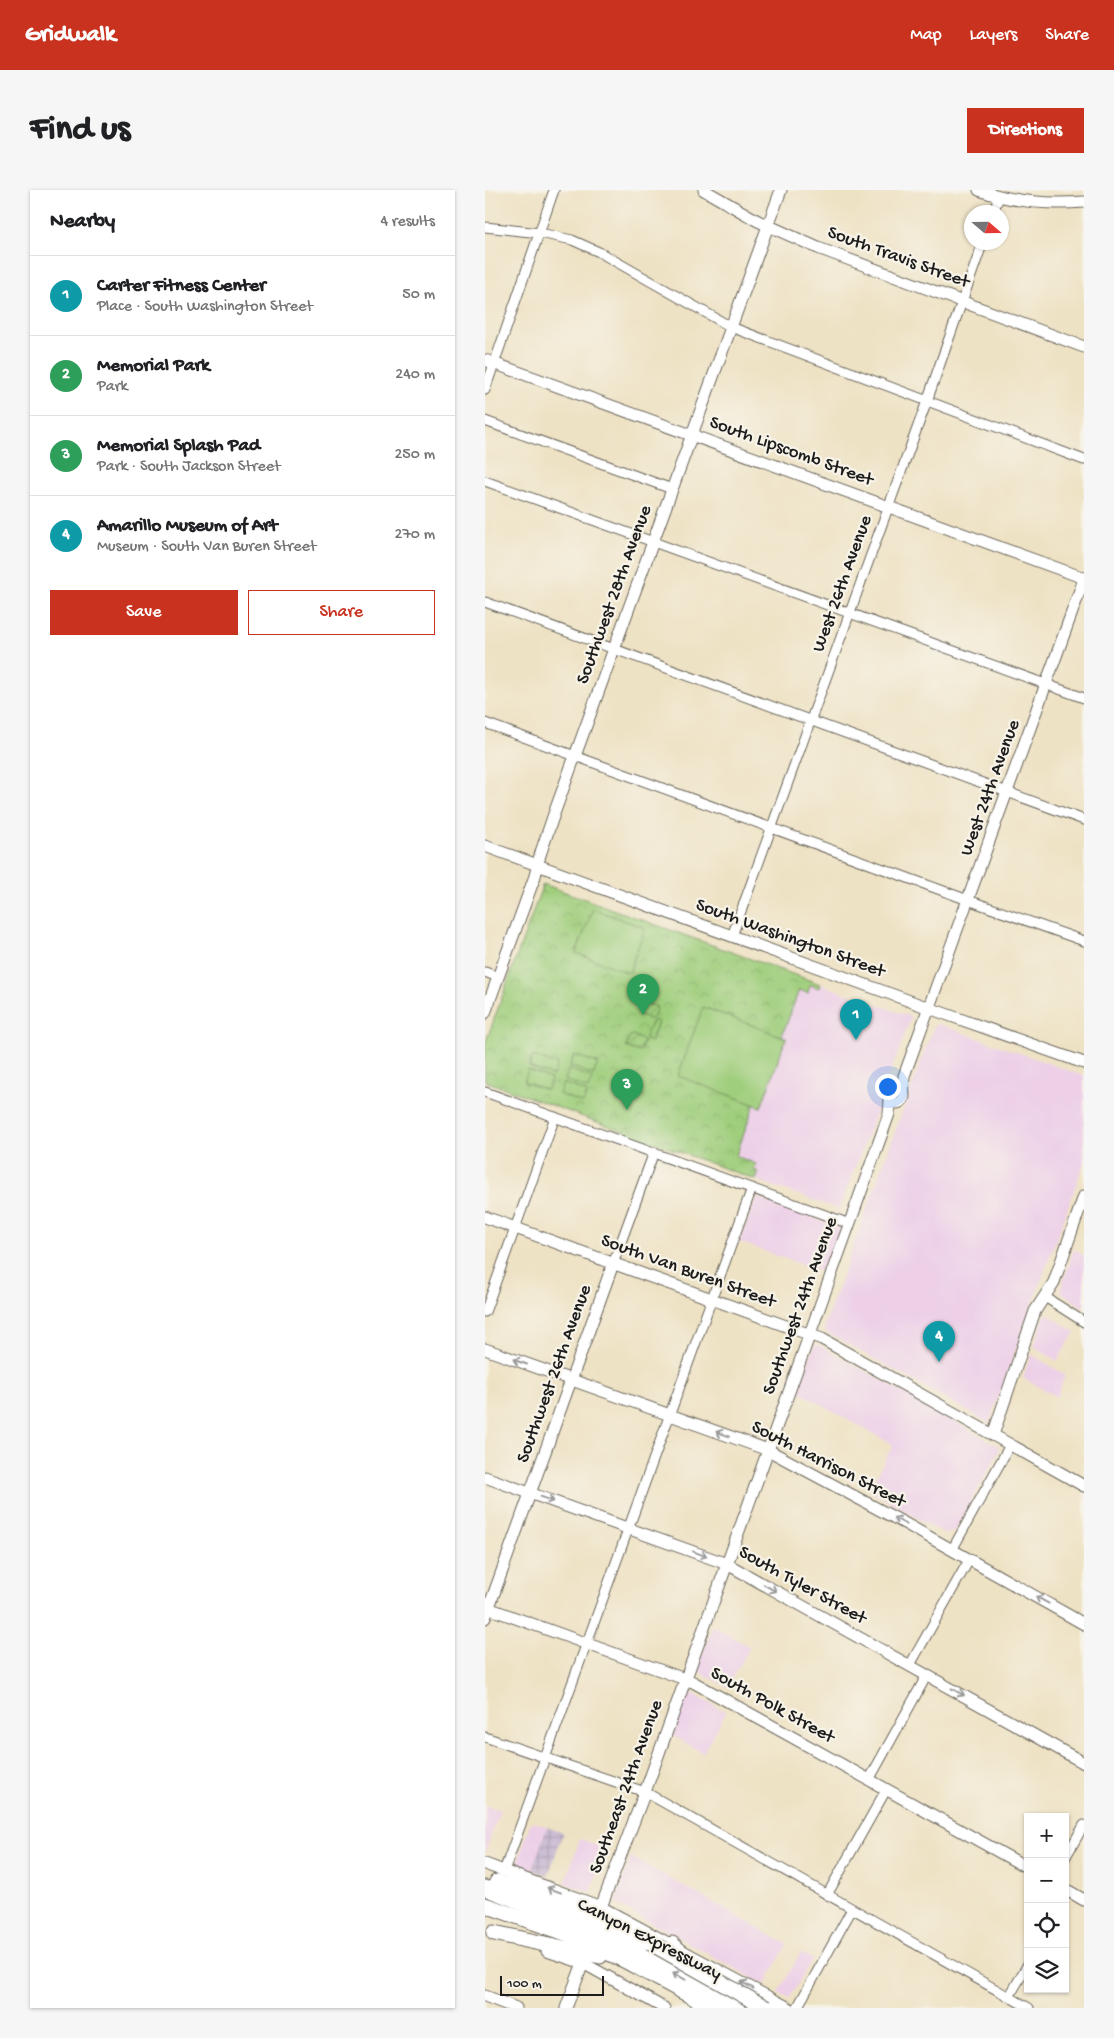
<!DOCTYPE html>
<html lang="en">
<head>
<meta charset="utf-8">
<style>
  body { margin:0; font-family:"Gochi Hand",sans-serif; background:#f6f6f6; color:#202124 }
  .controls { position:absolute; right:15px; bottom:15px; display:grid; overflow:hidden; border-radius:0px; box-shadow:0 1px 4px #0004 }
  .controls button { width:45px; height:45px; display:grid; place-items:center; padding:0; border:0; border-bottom:1px solid #e0e0e0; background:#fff; color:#202124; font:25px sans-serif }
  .compass { position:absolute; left:479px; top:15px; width:45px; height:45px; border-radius:50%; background:#fff; box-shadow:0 1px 4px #0004; rotate:110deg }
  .scale { position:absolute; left:15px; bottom:12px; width:104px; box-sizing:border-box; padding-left:5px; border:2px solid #1c1c1c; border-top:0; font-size:14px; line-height:18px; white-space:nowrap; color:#1c1c1c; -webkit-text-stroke:4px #f7f3e8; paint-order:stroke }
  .you { position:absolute; left:402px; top:896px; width:18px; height:18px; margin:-12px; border:4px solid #fff; border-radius:50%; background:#1a73e8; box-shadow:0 0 0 8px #1a73e833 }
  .badge { display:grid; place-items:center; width:32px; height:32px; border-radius:50%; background:#c8321e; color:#fff; font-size:16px; font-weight:700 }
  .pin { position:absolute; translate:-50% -41px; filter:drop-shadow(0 1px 2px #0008) }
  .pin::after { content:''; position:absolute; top:26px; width:18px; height:15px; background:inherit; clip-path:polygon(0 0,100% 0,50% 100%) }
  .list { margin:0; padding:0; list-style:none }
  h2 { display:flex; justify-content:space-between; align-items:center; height:65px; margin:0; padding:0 20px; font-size:21px }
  h2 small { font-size:16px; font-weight:400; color:#757577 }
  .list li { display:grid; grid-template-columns:32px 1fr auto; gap:15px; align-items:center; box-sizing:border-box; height:80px; padding:0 20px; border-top:1px solid #e0e0e0 }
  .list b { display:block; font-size:19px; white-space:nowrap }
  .list p { margin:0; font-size:16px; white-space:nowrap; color:#757577 }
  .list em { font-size:16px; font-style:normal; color:#757577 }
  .actions { display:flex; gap:10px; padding:15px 20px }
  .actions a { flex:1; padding:11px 0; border:1px solid #c8321e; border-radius:0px; text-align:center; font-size:18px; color:#c8321e }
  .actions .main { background:#c8321e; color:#fff }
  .icon { flex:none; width:28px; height:28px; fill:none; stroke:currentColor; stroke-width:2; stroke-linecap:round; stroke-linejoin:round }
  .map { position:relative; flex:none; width:599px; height:1818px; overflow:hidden; border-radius:0px }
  header { display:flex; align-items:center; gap:30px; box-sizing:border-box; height:70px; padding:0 25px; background:#c8321e; color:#fff }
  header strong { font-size:24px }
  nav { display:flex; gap:28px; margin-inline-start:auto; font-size:18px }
  .intro { display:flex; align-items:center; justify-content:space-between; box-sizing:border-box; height:120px; padding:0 30px }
  h1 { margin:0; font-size:35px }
  .button { padding:12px 22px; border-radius:0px; background:#c8321e; color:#fff; font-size:18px; font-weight:700 }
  main { display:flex; gap:30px; padding:0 30px }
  aside { flex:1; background:#fff; border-radius:0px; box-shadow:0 1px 4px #0004 }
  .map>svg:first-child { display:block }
  .built { fill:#edd0e8 }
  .industrial { fill:url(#industrial-grid) }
  .park { fill:url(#park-crowns); stroke:#5e754c }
  .garden { fill:url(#garden-furrows); stroke:#5e754c }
  .pitch { fill:#9fce7c; stroke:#5e754c }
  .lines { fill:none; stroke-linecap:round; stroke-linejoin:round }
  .street-casing { stroke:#666157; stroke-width:11 }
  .secondary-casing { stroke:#666157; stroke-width:13 }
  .highway-casing { stroke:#666157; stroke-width:17 }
  .street { stroke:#fff; stroke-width:9 }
  .secondary { stroke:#fff; stroke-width:11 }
  .highway { stroke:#fff; stroke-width:15 }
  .highway-bridge-casing { stroke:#666157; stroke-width:17; stroke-linecap:butt }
  .highway-bridge { stroke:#fff; stroke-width:15 }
  .oneway { stroke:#999 }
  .labels { text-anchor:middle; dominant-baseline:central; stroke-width:4.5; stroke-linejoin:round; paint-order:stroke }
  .street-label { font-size:19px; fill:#1c1c1c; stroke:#f7f3e8 }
</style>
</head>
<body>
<header>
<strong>Gridwalk</strong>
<nav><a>Map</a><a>Layers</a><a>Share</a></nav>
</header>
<div class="intro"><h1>Find us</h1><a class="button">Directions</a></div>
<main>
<aside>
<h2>Nearby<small>4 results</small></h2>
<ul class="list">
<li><span class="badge" style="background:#0f9aa8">1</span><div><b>Carter Fitness Center</b><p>Place · South Washington Street</p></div><em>50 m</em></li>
<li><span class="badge" style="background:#2e9e5b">2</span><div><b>Memorial Park</b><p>Park</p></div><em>240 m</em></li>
<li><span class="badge" style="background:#2e9e5b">3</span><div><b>Memorial Splash Pad</b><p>Park · South Jackson Street</p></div><em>250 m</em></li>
<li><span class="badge" style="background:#0f9aa8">4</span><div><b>Amarillo Museum of Art</b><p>Museum · South Van Buren Street</p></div><em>270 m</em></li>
</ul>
<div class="actions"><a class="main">Save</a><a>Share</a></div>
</aside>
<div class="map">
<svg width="599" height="1818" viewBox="0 0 599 1818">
  <defs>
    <pattern id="industrial-grid" width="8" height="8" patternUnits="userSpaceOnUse" patternTransform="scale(1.25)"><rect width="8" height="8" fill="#ccbed4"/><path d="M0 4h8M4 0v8" fill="none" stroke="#afa3b5"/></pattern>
    <pattern id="park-crowns" width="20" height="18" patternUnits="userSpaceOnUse" patternTransform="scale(1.25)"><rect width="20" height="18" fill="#9fce7c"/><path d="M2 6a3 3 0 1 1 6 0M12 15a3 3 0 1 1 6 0" fill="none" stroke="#88b06b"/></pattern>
    <pattern id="garden-furrows" width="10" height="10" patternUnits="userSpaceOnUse" patternTransform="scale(1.25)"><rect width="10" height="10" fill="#9fce7c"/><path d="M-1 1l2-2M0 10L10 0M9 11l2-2" fill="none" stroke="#88b06b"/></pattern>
  </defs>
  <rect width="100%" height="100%" fill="#f7f3e8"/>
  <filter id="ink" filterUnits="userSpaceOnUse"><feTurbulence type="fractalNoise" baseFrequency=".02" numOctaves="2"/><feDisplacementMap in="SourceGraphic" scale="10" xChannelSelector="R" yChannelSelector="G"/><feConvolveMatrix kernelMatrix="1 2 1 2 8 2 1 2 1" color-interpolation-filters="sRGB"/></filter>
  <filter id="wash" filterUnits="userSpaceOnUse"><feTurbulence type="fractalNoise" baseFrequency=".0096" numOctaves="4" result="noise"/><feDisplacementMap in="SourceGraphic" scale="20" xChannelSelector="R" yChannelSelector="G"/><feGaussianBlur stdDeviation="1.12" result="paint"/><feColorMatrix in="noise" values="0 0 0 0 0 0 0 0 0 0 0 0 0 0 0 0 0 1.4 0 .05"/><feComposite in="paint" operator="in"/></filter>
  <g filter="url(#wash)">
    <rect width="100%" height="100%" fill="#eee2c4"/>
    <!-- built -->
    <g class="built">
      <path d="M335,794l91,33 -22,59 -2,2h-6l-7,18 5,6 -2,8 -38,99 -83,-29 3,-8 -23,-15 18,-53 7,2 25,-68 -4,-2 17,-46 11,-5 8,3z"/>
      <path d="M453,834l146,52v87l-95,260 -163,-91 -2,-6 110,-300z"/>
      <path d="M272,1007l83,30 1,2 -16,44 -86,-31z"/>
      <path d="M589,1059l10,7v52l-24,-17z"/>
      <path d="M563,1124l27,18 -18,29 -23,-15 11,-31z"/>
      <path d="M334,1155l179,101 1,5 -44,80 -10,3 -76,-44 24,-45 -95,-54 16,-45z"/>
      <path d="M546,1164l34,21 -8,22 -34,-19z"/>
      <path d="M228,1436l37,21 -23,40 -29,-16 -1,-4z"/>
      <path d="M206,1503l35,19 -23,41 -31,-18 15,-39z"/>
      <path d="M0,1615l15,5 -15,43z"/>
      <path d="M46,1631l16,6 -15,43 -15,-6z"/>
      <path d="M95,1649l26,10 -16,44 -25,-10z"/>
      <path d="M146,1667l156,87 -22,41 -150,-82z"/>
      <path d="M316,1762l11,7 -23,40 -11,-6z"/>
    </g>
    <!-- industrial -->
    <path class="industrial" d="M62,1637l16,6 -15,43 -16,-6z"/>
    <!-- park -->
    <path class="park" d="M58,694l277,100 -1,4 -9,-3 -2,8 -9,-3 -17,46 4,2 -25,69 -7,-2 -18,51 20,8 -2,6 5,2 -3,8 -271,-99v-37z"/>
    <!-- garden -->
    <g class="garden">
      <path d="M158,812l14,5 -4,11 -4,1 -9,-4 -1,-2z"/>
      <path d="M169,830l4,2 -7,20 -5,-2 -1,-3 7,-16z"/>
      <path d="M148,845l11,6 -4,11 -14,-5 4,-11z"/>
    </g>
    <!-- pitch -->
    <g class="pitch">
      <path d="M108,719l52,19 -16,45 -53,-20z"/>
      <path d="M218,817l83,31 -25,69 -83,-31z"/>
      <path d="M89,865l24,8 -5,12 -23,-9z"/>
      <path d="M48,866l24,9 -4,11 -24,-9z"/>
      <path d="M84,879l23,9 -4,11 -23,-9z"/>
      <path d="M43,880l23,9 -4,11 -23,-8z"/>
      <path d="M78,893l24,9 -4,11 -24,-9z"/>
    </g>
  </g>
  <g filter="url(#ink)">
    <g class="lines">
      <defs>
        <g id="street">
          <path d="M508,22l6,-15"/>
          <path d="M0,37l55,6 32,7 27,12 132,75 353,133"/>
          <path d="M0,200l69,-200"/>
          <path d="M0,231l187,68"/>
          <path d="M0,291l599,217"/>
          <path d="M0,412l599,218"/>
          <path d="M0,533l483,177 116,41"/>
          <path d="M247,746l195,-535 56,-159"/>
          <path d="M0,782l13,5"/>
          <path d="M0,902l365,132"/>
          <path d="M128,1074l41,-112"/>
          <path d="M560,1107l39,25"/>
          <path d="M0,1122l70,-195"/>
          <path d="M467,1360l58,-105"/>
          <path d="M425,1475l59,-105"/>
          <path d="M0,1547l160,55 384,216"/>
          <path d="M384,1590l58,-105"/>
          <path d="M580,1668l19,-33"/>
          <path d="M19,1681l248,-683"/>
          <path d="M342,1705l59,-105"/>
          <path d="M524,1807l19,-33"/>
          <path d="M312,1818l55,-99"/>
        </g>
        <g id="secondary">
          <path d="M219,0l54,31 60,27 266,99"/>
          <path d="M494,0c34,12 69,15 105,12"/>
          <path d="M0,170l599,218"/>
          <path d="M0,656l455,166 144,51"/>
          <path d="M0,823l50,-137 5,-21 15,-44 226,-621"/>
          <circle cx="411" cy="905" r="8"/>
          <path d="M418,900l1,-14 180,-497"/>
          <path d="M0,1027l337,122 262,147"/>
          <path d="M0,1159l283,101 138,74 178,100"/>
          <path d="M508,1245l42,-124 19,-29 30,-86"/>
          <path d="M0,1287l242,87 357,199"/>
          <path d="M0,1417l208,75 335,186"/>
          <path d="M0,1428l128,-354"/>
          <path d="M0,1674l116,43 188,101"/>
          <path d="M580,1699l19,11"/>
          <path d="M116,1717l44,-115 244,-678 1,-14"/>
          <path d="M62,1761l36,12 81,45"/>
          <path d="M0,1806l31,12"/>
          <path d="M81,1818l17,-45"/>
        </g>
        <g id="highway">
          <path d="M12,1692l105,37 47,23"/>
          <path d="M0,1698l111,43 44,22 97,55"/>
          <path d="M0,1715l83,29 58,27 87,47"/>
          <path d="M9,1743l106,23"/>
          <path d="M187,1754l22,20"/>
        </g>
      </defs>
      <!-- street casing -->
      <use href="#street" class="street-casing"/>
      <!-- secondary casing -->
      <use href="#secondary" class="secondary-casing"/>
      <!-- highway casing -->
      <use href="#highway" class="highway-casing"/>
      <!-- street -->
      <use href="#street" class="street"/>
      <!-- secondary -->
      <use href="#secondary" class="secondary"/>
      <!-- highway -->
      <use href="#highway" class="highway"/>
      <defs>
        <path id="highway-bridge" d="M164,1752l117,66"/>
      </defs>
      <!-- highway-bridge casing -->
      <use href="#highway-bridge" class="highway-bridge-casing"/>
      <!-- highway-bridge -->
      <use href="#highway-bridge" class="highway-bridge"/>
    </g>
    <!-- one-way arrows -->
    <defs><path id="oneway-shaft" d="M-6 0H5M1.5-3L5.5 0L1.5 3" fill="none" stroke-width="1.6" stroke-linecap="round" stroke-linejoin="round" transform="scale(1.25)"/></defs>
    <g class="oneway">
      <use href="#oneway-shaft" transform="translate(35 1172) rotate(-161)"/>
      <use href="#oneway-shaft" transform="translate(238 1244) rotate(-160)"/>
      <use href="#oneway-shaft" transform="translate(62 1309) rotate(20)"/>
      <use href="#oneway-shaft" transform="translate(415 1331) rotate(-152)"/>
      <use href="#oneway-shaft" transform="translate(215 1364) rotate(20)"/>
      <use href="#oneway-shaft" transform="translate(285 1398) rotate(29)"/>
      <use href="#oneway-shaft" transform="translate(557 1410) rotate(-151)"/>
      <use href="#oneway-shaft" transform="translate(473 1502) rotate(29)"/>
      <use href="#oneway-shaft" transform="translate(69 1700) rotate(-160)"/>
      <use href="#oneway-shaft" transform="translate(194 1786) rotate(-150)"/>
      <use href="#oneway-shaft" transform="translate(262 1795) rotate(-151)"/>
    </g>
  </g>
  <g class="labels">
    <!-- street labels -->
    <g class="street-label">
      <text transform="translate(413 68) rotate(20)">South Travis Street</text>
      <text transform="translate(306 262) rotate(20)">South Lipscomb Street</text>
      <text transform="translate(358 394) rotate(-70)">West 26th Avenue</text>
      <text transform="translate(130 405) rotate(-70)">Southwest 28th Avenue</text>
      <text transform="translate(506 598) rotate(-70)">West 24th Avenue</text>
      <text transform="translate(305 749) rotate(20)">South Washington Street</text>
      <text transform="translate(203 1082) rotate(20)">South Van Buren Street</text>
      <text transform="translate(316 1116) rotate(-70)">Southwest 24th Avenue</text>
      <text transform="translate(70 1184) rotate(-70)">Southwest 26th Avenue</text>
      <text transform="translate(343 1275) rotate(27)">South Harrison Street</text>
      <text transform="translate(317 1396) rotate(29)">South Tyler Street</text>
      <text transform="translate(287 1516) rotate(29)">South Polk Street</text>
      <text transform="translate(142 1597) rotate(-70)">Southeast 24th Avenue</text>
      <text transform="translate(164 1750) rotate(27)">Canyon Expressway</text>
    </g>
  </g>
</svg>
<div class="controls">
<button>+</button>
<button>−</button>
<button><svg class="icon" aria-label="locate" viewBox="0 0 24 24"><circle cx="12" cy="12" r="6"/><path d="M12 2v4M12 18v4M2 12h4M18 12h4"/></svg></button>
<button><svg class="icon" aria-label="layers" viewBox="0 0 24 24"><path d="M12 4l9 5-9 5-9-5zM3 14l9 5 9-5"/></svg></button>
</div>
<svg class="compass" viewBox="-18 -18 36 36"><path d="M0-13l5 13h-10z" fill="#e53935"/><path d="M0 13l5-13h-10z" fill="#757577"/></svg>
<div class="scale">100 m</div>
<div class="you"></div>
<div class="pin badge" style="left:371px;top:850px;background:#0f9aa8">1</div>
<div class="pin badge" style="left:158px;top:825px;background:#2e9e5b">2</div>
<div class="pin badge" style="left:142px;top:920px;background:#2e9e5b">3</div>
<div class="pin badge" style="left:454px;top:1172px;background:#0f9aa8">4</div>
</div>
</main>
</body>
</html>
